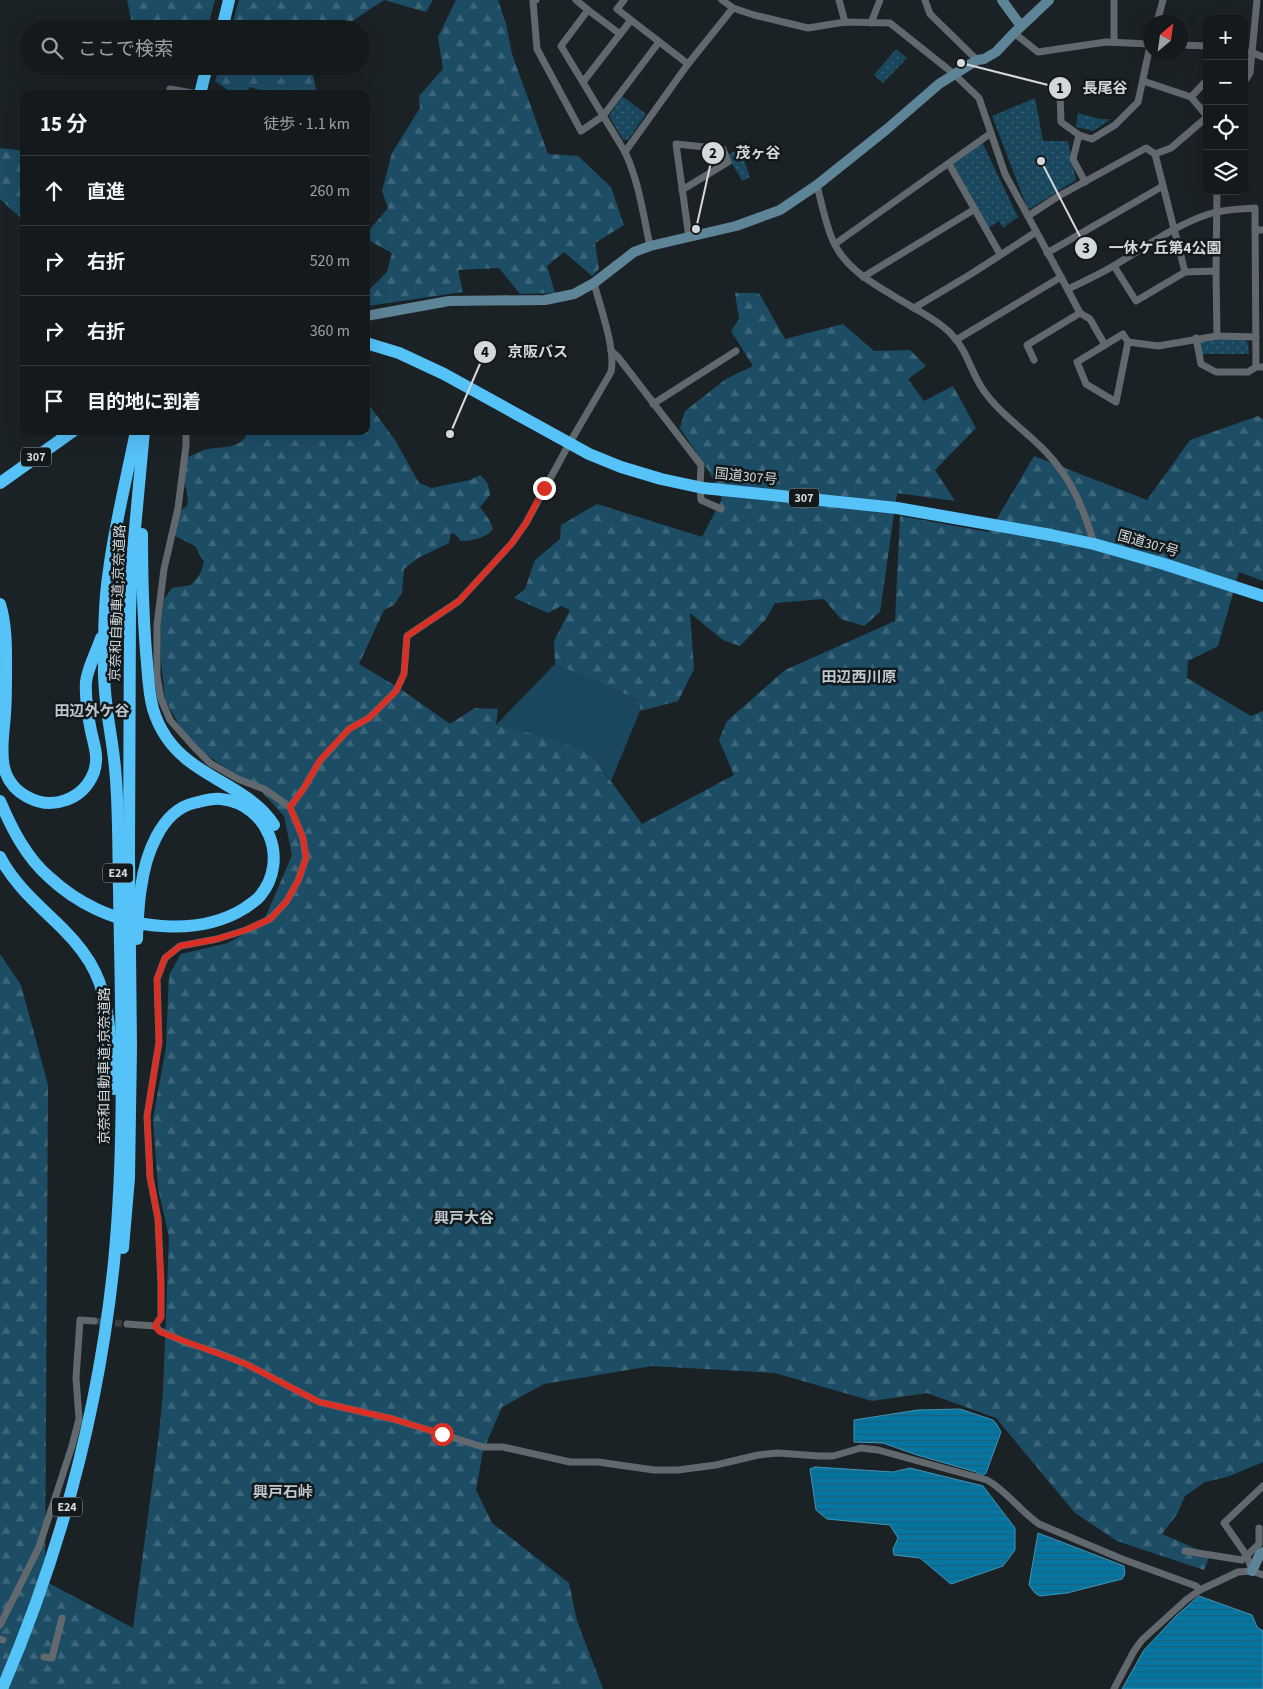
<!DOCTYPE html>
<html lang="ja">
<head>
<meta charset="utf-8">
<style>
  body { margin:0; font-family:"Source Sans 3","Noto Sans JP",sans-serif; background:#212729; color:#f1f3f6 }
  .controls { position:absolute; right:15px; top:15px; display:grid; overflow:hidden; border-radius:10px; box-shadow:0 5px 20px #0002 }
  .controls button { width:45px; height:45px; display:grid; place-items:center; padding:0; border:0; border-bottom:1px solid #33383b; background:#141a1c; color:#f1f3f6; font:25px sans-serif }
  .compass { position:absolute; left:1143px; top:15px; width:45px; height:45px; border-radius:50%; background:#141a1c; box-shadow:0 5px 20px #0002; rotate:29deg }
  .stop { position:absolute; width:15px; height:15px; margin:-11px; border:4px solid #d93025; border-radius:50%; background:#fff }
  .stop.end { background:#d93025; border-color:#fff; box-shadow:0 1px 5px #0008 }
  .list { margin:0; padding:0; list-style:none }
  h2 { display:flex; justify-content:space-between; align-items:center; height:65px; margin:0; padding:0 20px; font-size:21px }
  h2 small { font-size:16px; font-weight:400; color:#9da1a3 }
  .list li { display:grid; grid-template-columns:32px 1fr auto; gap:15px; align-items:center; box-sizing:border-box; height:70px; padding:0 20px; border-top:1px solid #33383b }
  .list b { display:block; font-size:19px; white-space:nowrap }
  .list em { font-size:16px; font-style:normal; color:#9da1a3 }
  .icon { flex:none; width:28px; height:28px; fill:none; stroke:currentColor; stroke-width:2; stroke-linecap:round; stroke-linejoin:round }
  .map { position:relative; flex:none; width:1263px; height:1689px; overflow:hidden }
  .search { position:absolute; background:#141a1c; box-shadow:0 5px 20px #0002; left:20px; top:20px; width:350px; height:55px; display:flex; align-items:center; gap:12px; box-sizing:border-box; padding:0 18px; border-radius:28px; color:#9da1a3; font-size:19px }
  .panel { position:absolute; background:#141a1c; box-shadow:0 5px 20px #0002; left:20px; top:90px; width:350px; height:345px; border-radius:10px }
  .map>svg:first-child { display:block }
  .green { fill:#18475e }
  .forest { fill:url(#forest-firs) }
  .park { fill:url(#park-dots) }
  .water { fill:url(#water-rules); stroke:#4393b3 }
  .lines { fill:none; stroke-linecap:round; stroke-linejoin:round }
  .street-tunnel { stroke:#373d41; stroke-width:7; stroke-dasharray:7 3.5; stroke-linecap:butt }
  .street { stroke:#62696e; stroke-width:7 }
  .secondary { stroke:#5e8497; stroke-width:10 }
  .highway { stroke:#55c2f8; stroke-width:12 }
  .route { stroke:#d93025; stroke-width:6 }
  .labels { text-anchor:middle; dominant-baseline:central; stroke-width:5; stroke-linejoin:round; paint-order:stroke }
  .shield { fill:#12191c; stroke:#999fa1; stroke-width:1 }
  .shield-label { font-size:12px; font-weight:bold; fill:#d3d8da }
  .street-label { font-size:14px; fill:#d3d8da; stroke:#12191c }
  .neighbourhood-label { font-size:15px; font-weight:bold; fill:#bec7cc; stroke:#12191c }
  .leader { fill:none; stroke:#d3d8da; stroke-width:2 }
  .callout-dot { fill:#d3d8da; stroke:#12191c; stroke-width:2 }
  .mark-label { font-size:15px; text-anchor:middle; font-weight:bold; fill:#111 }
  .callout-label { font-size:15px; text-anchor:middle; font-weight:bold; fill:#d3d8da; stroke:#12191c; stroke-width:5; stroke-linejoin:round; paint-order:stroke }
</style>
</head>
<body>
<div class="map">
<svg width="1263" height="1689" viewBox="0 0 1263 1689">
  <defs>
    <pattern id="forest-firs" width="22" height="20" patternUnits="userSpaceOnUse" patternTransform="scale(1.25)"><rect width="22" height="20" fill="#1c4d65"/><path d="M5 1l3.5 6h-7zM16 11l3.5 6h-7z" fill="#3c667a"/></pattern>
    <pattern id="park-dots" width="8" height="8" patternUnits="userSpaceOnUse" patternTransform="scale(1.25)"><rect width="8" height="8" fill="#18475e"/><path d="M2 2h.1M6 6h.1" fill="none" stroke="#396174" stroke-width="1.8" stroke-linecap="round"/></pattern>
    <pattern id="water-rules" width="6" height="5" patternUnits="userSpaceOnUse" patternTransform="scale(1.25)"><rect width="6" height="5" fill="#0576a2"/><path d="M0 2.5h6" fill="none" stroke="#1c617b"/></pattern>
  </defs>
  <rect width="100%" height="100%" fill="#1b2226"/>
  <!-- green -->
  <path class="green" d="M555,664l84,36 1,11 -29,70 -20,-27 -95,-29z"/>
  <!-- forest -->
  <g class="forest">
    <path d="M127,0h88l-8,29h-67l-7,-2z"/>
    <path d="M239,0h145l-44,29h-109z"/>
    <path d="M384,0h49l-7,12z"/>
    <path d="M456,0h42l8,24 6,30 36,100 30,2 33,31 13,38 -29,18 4,26 -7,7 -28,-24 -17,14 8,27 -35,1 -21,-26 -41,2 5,22 -95,14 1,-16 18,-18 5,-19 -26,-14v-5l22,-26 -6,-17 10,-38 28,-45 -1,-12 24,-27 -5,-32z"/>
    <path d="M220,66h97l-4,9 4,19h-46l-21,-7 -4,7h-13l-18,-13z"/>
    <path d="M0,148l24,3v70l-24,-22z"/>
    <path d="M735,293h24l26,46 58,-15 31,27 36,-1 16,16 -18,13 16,22 29,-15 23,42 -41,42 20,31 -58,-8 -17,119 -16,14 -23,-7 -17,-20 -49,4 -9,16 -26,27 -17,-6 -33,-27 4,56 -16,32 -38,10 -1,-11 -84,-36 -1,-23 16,-31 -9,-4 -13,7 -34,-15 11,-9 10,-29 25,-21 1,-14 36,-21 105,33 20,-38 -12,-26 -30,-45 5,-17 41,-32 27,-13 -22,-35 8,-12z"/>
    <path d="M366,401l29,39 24,43 13,5 38,-8 10,-5c7,6 9,10 10,20l-10,12 10,14 3,8c-6,9 -22,12 -32,12l-5,-6 -5,-2 -2,10 -31,15 -14,11 -2,24 -8,12 -10,5 -25,54 40,24 51,36 25,-16 23,1 -2,16 50,12 45,17 51,70 92,-49 -15,-35 8,-19 58,-51 110,-49 5,-105 89,16 45,-76 113,44 43,-60 68,-24 5,3v162l-24,-9 -21,74 -30,15 -1,17 64,38 12,-5v751l-36,15 -22,5 -20,14 -8,18 -15,20 48,21 -6,15 -87,-29 -42,-28 -79,-95 -69,-25 -55,8 -97,-28 -123,-7 -108,18 -42,23 -19,44 -7,39 16,33 77,60 8,38 26,68h-603v-735l21,31 27,100 -3,496 88,47 26,-194 4,-42 6,-155 -11,-49 -5,-69 13,-72 3,-72 12,-21 47,-11 35,-20 29,-68 -8,-39 -24,-26 -58,-38 -20,-22 -17,-30 -4,-40 -1,-29 4,-32 8,-11 19,-3 9,-11 4,-12 -9,-16 -20,-10v-22l12,-8c3,-15 -4,-20 -3,-33 0,-5 3,-11 4,-16 5,-2 11,-5 16,-7 13,-4 34,0 42,-14l-4,-5h124z"/>
  </g>
  <!-- park -->
  <g class="park">
    <path d="M896,49l11,9 -24,25 -9,-8z"/>
    <path d="M622,96l24,18 -18,26h-5l-14,-24z"/>
    <path d="M1035,98l8,43h25l8,39 -48,30 -36,-94z"/>
    <path d="M1078,113l21,6h12l-18,12 -17,-4z"/>
    <path d="M982,142l36,75 -15,11 -4,-7 -13,9 -37,-66z"/>
    <path d="M740,149l10,28 -8,4 -15,-26z"/>
    <path d="M1242,337l6,6 1,11h-50l-3,-16z"/>
  </g>
  <!-- water -->
  <g class="water">
    <path d="M960,1409l33,11 3,3 5,9 -15,41 -4,3 -6,-4 -59,-17 -34,-12 -29,-1v-22l64,-10z"/>
    <path d="M815,1467l78,5 17,-4 73,18 32,42v22l-12,16 -52,18 -31,-26 -26,-3 -1,-6 5,-11 -8,-13 -63,-6 -11,-9 -6,-41z"/>
    <path d="M1038,1533l86,33 1,8 -3,5 -55,14 -27,3 -5,-3 -6,-8z"/>
    <path d="M1199,1596l53,19 5,12 6,4v58h-141l22,-39 33,-35z"/>
  </g>
  <g class="lines">
    <!-- street-tunnel -->
    <path class="street-tunnel" d="M94,1321l33,3"/>
    <!-- street -->
    <g class="street">
      <path d="M536,0l-3,1 4,48 44,82 22,-15 56,-74"/>
      <path d="M576,0l12,10 -27,36 64,106c14,30 18,62 25,94"/>
      <path d="M624,0l-7,9 14,11"/>
      <path d="M722,0l11,8 21,7 54,13 37,-6 45,1 64,51 25,24 26,76 56,103"/>
      <path d="M839,0l6,22"/>
      <path d="M925,0l5,14 47,46"/>
      <path d="M1114,0v42"/>
      <path d="M588,10l32,24"/>
      <path d="M1157,22l6,-22"/>
      <path d="M871,23l9,-23"/>
      <path d="M1014,33l24,19 68,-10 44,2"/>
      <path d="M1180,45l27,1"/>
      <path d="M1251,52l12,5"/>
      <path d="M1143,81l48,16 16,19"/>
      <path d="M583,82l48,-62 57,44"/>
      <path d="M1244,82l6,-9 7,-73"/>
      <path d="M170,89l27,5"/>
      <path d="M1060,93l1,29 18,13"/>
      <path d="M1191,97l16,-17"/>
      <path d="M625,152l63,-88 45,-56"/>
      <path d="M1155,154l16,-6 36,-31"/>
      <path d="M949,164l51,90"/>
      <path d="M1085,182l-12,-23 6,-24 13,4 23,-14 23,-23 12,-56"/>
      <path d="M817,185c4,17 8,35 14,51 12,34 48,51 78,69 13,8 33,18 43,30 15,15 19,38 32,56 16,23 42,40 62,61 25,26 38,57 48,92"/>
      <path d="M682,190l46,-28 -5,-13 -47,-5 13,94"/>
      <path d="M1028,216l29,-19 89,-49 9,6 30,118"/>
      <path d="M1255,230h8"/>
      <path d="M835,244l156,-111"/>
      <path d="M1047,253l116,-67"/>
      <path d="M1114,266l22,35 49,-29 31,-1 1,65 39,1"/>
      <path d="M1216,271l1,-80"/>
      <path d="M863,277l112,-68"/>
      <path d="M1068,289c15,-7 32,-15 47,-24 31,-18 60,-40 94,-51 15,-5 30,-5 46,-6l1,159"/>
      <path d="M914,308l57,-34 65,-42"/>
      <path d="M1080,313l10,6 15,26"/>
      <path d="M1196,338l5,26 15,8h32l8,-5h7"/>
      <path d="M956,340l105,-63 19,36 -53,32 7,15"/>
      <path d="M1128,342l-12,60 -30,-18 -9,-22 46,-28 5,8 30,4 59,-10"/>
      <path d="M611,351l7,6 83,108 -1,22 1,13 20,9"/>
      <path d="M653,404l83,-53"/>
      <path d="M290,807l14,-19 16,-27 29,-32 20,-11 27,-27 8,-17 3,-38 52,-35 53,-58 14,-20 43,-79 42,-72c5,-23 -11,-65 -17,-89"/>
      <path d="M127,1324l28,2 5,5 27,12 29,9 30,12 73,38 74,17 90,28h20l67,15h28l56,8h24l38,-5 42,-10 20,-2 41,3h14l28,-8 17,2 109,30c20,11 33,31 52,44l83,35 74,27 4,4"/>
      <path d="M155,1326l6,-9v-34l-3,-64 -8,-42 -3,-61 12,-74 -2,-63 8,-21 15,-12 37,-7 29,-9 24,-11 16,-17 12,-21 8,-23 -3,-20 -13,-31 -26,-18 -26,-10 -28,-16 -16,-16 -24,-27 -9,-21 -4,-23v-51l7,-56 14,-61 8,-62v-15"/>
      <path d="M1185,1551l57,9 17,-16v-16"/>
      <path d="M1252,1571l-5,-15 -23,-33 39,-37"/>
      <path d="M0,1625l39,-78 33,-101 7,-27 -3,-41 4,-58 14,1"/>
      <path d="M0,1639l3,1"/>
      <path d="M44,1657l8,1 10,-40"/>
      <path d="M1114,1689l20,-38 8,-11 44,-40 14,-10 38,-18 14,-1 11,4"/>
    </g>
    <!-- secondary -->
    <g class="secondary">
      <path d="M1002,0l19,26"/>
      <path d="M366,316l83,-15 96,-1 29,-6 20,-11 40,-31 16,-6 86,-20 44,-16 37,-25 70,-56 52,-45 38,-24 7,-1 12,-7 18,-19 35,-33"/>
      <path d="M1252,1571l8,-17 3,-2"/>
    </g>
    <!-- highway -->
    <g class="highway">
      <path d="M222,29l7,-29"/>
      <path d="M200,94l7,-28"/>
      <path d="M366,343l33,10 45,21 145,80 32,13 40,12 42,9 194,20 154,27 43,9 70,20 99,32"/>
      <path d="M0,483l73,-52"/>
      <path d="M142,534c0,39 1,79 4,118 2,19 2,39 7,57 6,20 19,39 36,52 28,22 65,33 85,64"/>
      <path d="M0,604c7,23 6,48 6,72 0,12 0,25 -1,38 -1,17 -5,36 -1,53 6,26 36,43 62,33 14,-5 23,-15 28,-28 5,-15 0,-27 -3,-41 -3,-15 -6,-34 -5,-49 1,-13 11,-31 15,-44"/>
      <path d="M0,801c12,28 26,56 49,76 14,13 30,24 47,32 45,21 106,26 149,-1 5,-4 11,-7 15,-12 30,-36 8,-92 -39,-97 -9,-1 -18,2 -27,4 -34,8 -49,54 -53,85 -3,16 -3,33 -4,49v2"/>
      <path d="M0,857c15,29 40,49 63,72 12,12 25,28 32,43 16,32 16,82 19,117"/>
      <path d="M123,1248l6,-70 2,-131 -2,-192 1,-243 2,-51 12,-130"/>
      <path d="M2,1689c58,-135 97,-280 112,-427 12,-124 7,-248 5,-372 -1,-41 0,-82 -4,-122 -3,-34 -12,-67 -11,-102 0,-32 0,-65 5,-96 6,-47 18,-93 27,-139"/>
    </g>
  </g>
  <g class="lines">
    <!-- route -->
    <path class="route" d="M442,1434l-49,-15 -74,-17 -73,-38 -86,-32 -5,-6 6,-9v-34l-3,-64 -8,-42 -3,-61 12,-74 -2,-63 8,-21 15,-12 37,-7 29,-9 24,-11 16,-17 12,-21 8,-23 -3,-20 -13,-31 14,-19 16,-28 29,-31 20,-11 27,-27 8,-17 3,-38 52,-35 53,-58 14,-20 18,-35"/>
  </g>
  <g class="labels">
    <!-- shield labels -->
    <g class="shield">
      <rect x="21" y="447.5" width="30" height="19" rx="4"/>
      <rect x="789" y="488.5" width="30" height="19" rx="4"/>
      <rect x="103" y="863.5" width="30" height="19" rx="4"/>
      <rect x="52" y="1497.5" width="30" height="19" rx="4"/>
    </g>
    <g class="shield-label">
      <text x="36" y="457">307</text>
      <text x="804" y="498">307</text>
      <text x="118" y="873">E24</text>
      <text x="67" y="1507">E24</text>
    </g>
    <!-- street labels -->
    <g class="street-label">
      <text transform="translate(746 477) rotate(6)">国道307号</text>
      <text transform="translate(1148 544) rotate(16)">国道307号</text>
      <text transform="translate(118 603) rotate(-88)">京奈和自動車道;京奈道路</text>
      <text transform="translate(105 1066) rotate(-90)">京奈和自動車道;京奈道路</text>
    </g>
    <!-- neighbourhood labels -->
    <g class="neighbourhood-label">
      <text x="859" y="677">田辺西川原</text>
      <text x="92" y="711">田辺外ケ谷</text>
      <text x="464" y="1218">興戸大谷</text>
      <text x="283" y="1492">興戸石峠</text>
    </g>
  </g>
  <!-- callouts -->
  <path class="leader" d="M961 63L1060 88M696 229L713 153M1041 161L1086 248M450 434L485 352"/>
  <g class="callout-dot">
    <circle cx="961" cy="63" r="5"/>
    <circle cx="696" cy="229" r="5"/>
    <circle cx="1041" cy="161" r="5"/>
    <circle cx="450" cy="434" r="5"/>
    <circle cx="1060" cy="88" r="12"/>
    <circle cx="713" cy="153" r="12"/>
    <circle cx="1086" cy="248" r="12"/>
    <circle cx="485" cy="352" r="12"/>
  </g>
  <g class="mark-label">
    <text x="1060" y="93">1</text>
    <text x="713" y="158">2</text>
    <text x="1086" y="253">3</text>
    <text x="485" y="357">4</text>
  </g>
  <g class="callout-label">
    <text x="1105" y="93">長尾谷</text>
    <text x="758" y="158">茂ヶ谷</text>
    <text x="1165" y="253">一休ケ丘第4公園</text>
    <text x="538" y="357">京阪バス</text>
  </g>
</svg>
<div class="controls">
<button>+</button>
<button>−</button>
<button><svg class="icon" aria-label="locate" viewBox="0 0 24 24"><circle cx="12" cy="12" r="6"/><path d="M12 2v4M12 18v4M2 12h4M18 12h4"/></svg></button>
<button><svg class="icon" aria-label="layers" viewBox="0 0 24 24"><path d="M12 4l9 5-9 5-9-5zM3 14l9 5 9-5"/></svg></button>
</div>
<svg class="compass" viewBox="-18 -18 36 36"><path d="M0-13l5 13h-10z" fill="#e53935"/><path d="M0 13l5-13h-10z" fill="#9da1a3"/></svg>
<div class="stop" style="left:442px;top:1434px"></div>
<div class="stop end" style="left:544px;top:488px"></div>
<div class="search"><svg class="icon" aria-label="search" viewBox="0 0 24 24"><circle cx="10" cy="10" r="6"/><path d="M15 15l6 6"/></svg>ここで検索</div>
<section class="panel">
<h2>15 分<small>徒歩 · 1.1 km</small></h2>
<ul class="list">
<li><svg class="icon" aria-label="ahead" viewBox="0 0 24 24"><path d="M12 20V5M6 11l6-6 6 6"/></svg><div><b>直進</b></div><em>260 m</em></li>
<li><svg class="icon" aria-label="right" viewBox="0 0 24 24"><path d="M7 20v-9h11M14 6l5 5-5 5"/></svg><div><b>右折</b></div><em>520 m</em></li>
<li><svg class="icon" aria-label="right" viewBox="0 0 24 24"><path d="M7 20v-9h11M14 6l5 5-5 5"/></svg><div><b>右折</b></div><em>360 m</em></li>
<li><svg class="icon" aria-label="arrive" viewBox="0 0 24 24"><path d="M6 21V4h12l-3 4 3 4H6"/></svg><div><b>目的地に到着</b></div></li>
</ul>
</section>
</div>
</body>
</html>
